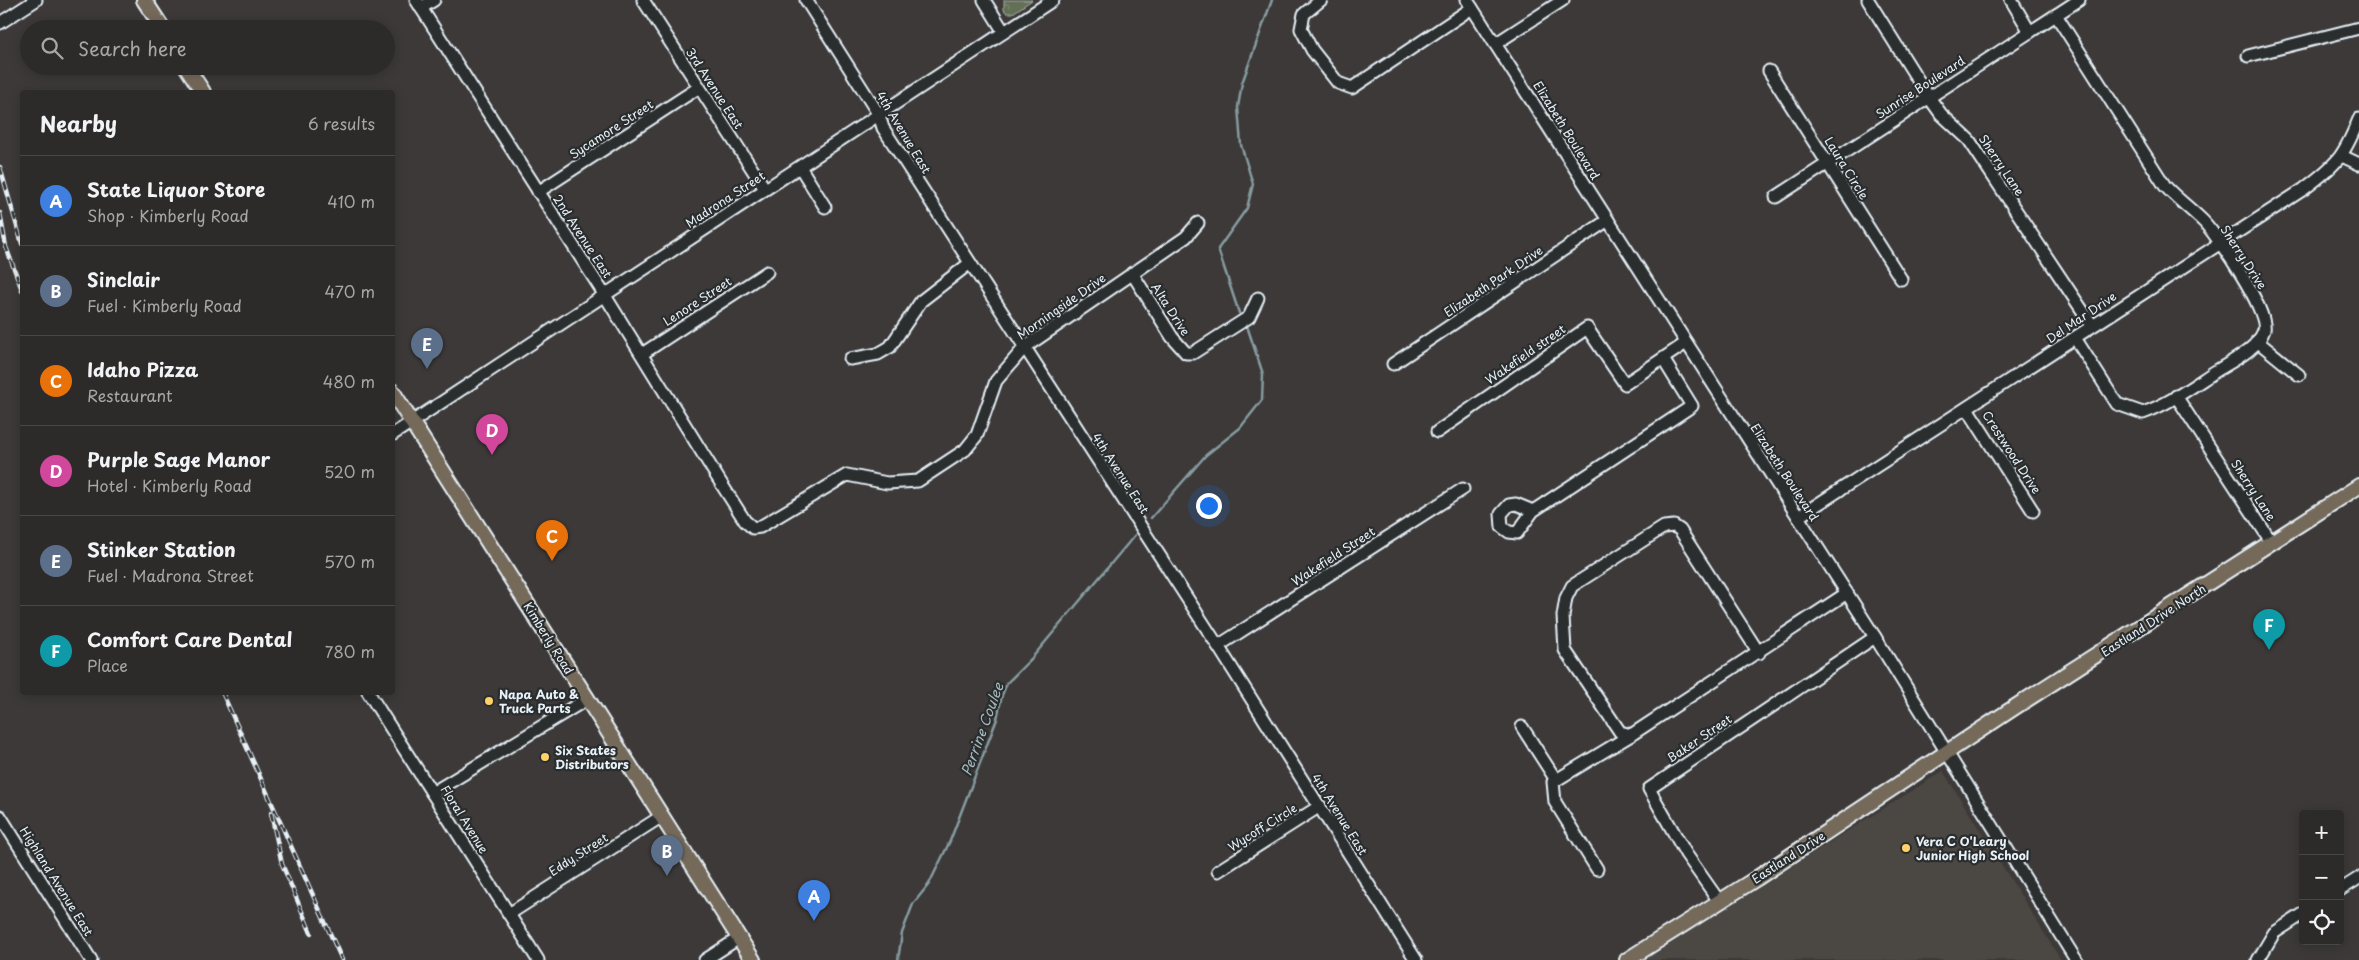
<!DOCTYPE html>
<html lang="en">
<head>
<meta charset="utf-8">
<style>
  body { margin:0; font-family:"Playpen Sans",sans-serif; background:#353332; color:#f1f3f6 }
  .controls { position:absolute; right:15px; bottom:15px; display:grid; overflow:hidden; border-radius:5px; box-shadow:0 2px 12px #0003 }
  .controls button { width:45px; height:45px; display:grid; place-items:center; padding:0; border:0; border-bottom:1px solid #484747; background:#2d2b2a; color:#f1f3f6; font:25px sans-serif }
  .you { position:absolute; left:1208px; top:505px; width:18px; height:18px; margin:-12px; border:4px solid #fff; border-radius:50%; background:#1a73e8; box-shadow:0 0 0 8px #1a73e833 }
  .badge { display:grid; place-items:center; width:32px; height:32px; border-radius:50%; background:#1a73e8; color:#fff; font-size:16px; font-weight:700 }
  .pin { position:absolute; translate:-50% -41px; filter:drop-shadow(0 1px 2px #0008) }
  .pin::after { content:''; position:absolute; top:26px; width:18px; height:15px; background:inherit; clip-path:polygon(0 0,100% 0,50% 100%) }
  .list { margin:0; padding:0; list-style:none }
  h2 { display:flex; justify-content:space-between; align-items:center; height:65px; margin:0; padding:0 20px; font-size:21px }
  h2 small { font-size:16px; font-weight:400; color:#a7a7a8 }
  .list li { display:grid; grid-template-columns:32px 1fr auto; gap:15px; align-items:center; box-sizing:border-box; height:90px; padding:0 20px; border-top:1px solid #484747 }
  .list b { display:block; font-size:19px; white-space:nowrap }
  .list p { margin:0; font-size:16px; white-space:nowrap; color:#a7a7a8 }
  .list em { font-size:16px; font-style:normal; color:#a7a7a8 }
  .icon { flex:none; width:28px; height:28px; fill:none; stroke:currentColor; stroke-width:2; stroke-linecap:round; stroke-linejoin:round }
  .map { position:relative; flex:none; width:2359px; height:960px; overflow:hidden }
  .search { position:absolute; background:#2d2b2a; box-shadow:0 2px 12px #0003; left:20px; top:20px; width:375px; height:55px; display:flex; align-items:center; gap:12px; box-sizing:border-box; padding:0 18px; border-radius:28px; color:#a7a7a8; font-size:19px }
  .panel { position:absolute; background:#2d2b2a; box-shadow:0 2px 12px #0003; left:20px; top:90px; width:375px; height:605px; border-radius:5px }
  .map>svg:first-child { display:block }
  .built { fill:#4c4643 }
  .park { fill:url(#park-crowns); stroke:#a6b0a7 }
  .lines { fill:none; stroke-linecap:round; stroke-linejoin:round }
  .stream { stroke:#879ca1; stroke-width:2.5 }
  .minor-casing { stroke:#e8f1f8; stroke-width:15 }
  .major-casing { stroke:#e8f1f8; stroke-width:18 }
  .minor { stroke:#2a2d2e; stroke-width:11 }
  .major { stroke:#746a5a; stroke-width:14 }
  .rail-casing { stroke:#e8f1f8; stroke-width:4.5 }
  .rail { stroke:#2a2d2e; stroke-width:2.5; stroke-dasharray:8; stroke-linecap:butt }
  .poi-dot { fill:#ffd166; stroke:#2a2d2e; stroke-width:2 }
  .labels { text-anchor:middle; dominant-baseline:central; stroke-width:4.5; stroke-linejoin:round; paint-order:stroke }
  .street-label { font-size:12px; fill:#e8f1f8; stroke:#2a2d2e }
  .poi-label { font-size:12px; font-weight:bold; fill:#e8f1f8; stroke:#2a2d2e; text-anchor:start }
  .water-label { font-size:14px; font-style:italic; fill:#a7b9be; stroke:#2a2d2e }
</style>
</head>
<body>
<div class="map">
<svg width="2359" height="960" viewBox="0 0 2359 960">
  <defs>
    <pattern id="park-crowns" width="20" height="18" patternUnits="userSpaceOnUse" patternTransform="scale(1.25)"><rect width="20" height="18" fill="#636f56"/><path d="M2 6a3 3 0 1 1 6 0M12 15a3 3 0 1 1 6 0" fill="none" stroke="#79846f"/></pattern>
  </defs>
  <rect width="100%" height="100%" fill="#3c3938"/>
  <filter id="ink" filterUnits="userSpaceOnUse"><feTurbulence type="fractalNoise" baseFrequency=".02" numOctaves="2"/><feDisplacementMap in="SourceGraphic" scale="10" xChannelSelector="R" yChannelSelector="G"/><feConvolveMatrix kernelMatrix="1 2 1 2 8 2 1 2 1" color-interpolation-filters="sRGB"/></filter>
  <g filter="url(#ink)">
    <!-- built -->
    <path class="built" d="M1943,771l118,189h-416l53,-35z"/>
    <!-- park -->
    <path class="park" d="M1004,0h28l-19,13h-6l-3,-3z"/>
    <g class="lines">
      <!-- stream -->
      <g class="stream">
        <path d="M1239,313l-21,-64 29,-41 6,-24 -12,-39 -3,-38 4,-24 30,-83"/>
        <path d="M1151,518l55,-63 34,-27 22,-28 1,-26 -16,-48"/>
        <path d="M898,960l4,-27 11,-29 16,-20 21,-43 47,-122 5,-24 5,-12 24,-24 104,-124"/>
      </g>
      <defs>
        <g id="minor">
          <path d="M416,0l188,294 120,194 21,33 8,7 7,-1 87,-52 40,8 31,-2 47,-31 12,-15 19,-54 28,-33 162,-111 12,-14"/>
          <path d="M643,0l122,189"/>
          <path d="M806,0l73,115 4,13 335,518 198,314"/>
          <path d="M984,0l20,32"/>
          <path d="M1321,0l-17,14 -3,15 11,21 26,33 14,5 120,-80"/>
          <path d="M1467,0l408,637 201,323"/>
          <path d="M1868,0l60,96 13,18 28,26 123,185"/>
          <path d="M2011,0l19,32"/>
          <path d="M421,8l13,-8"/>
          <path d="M2056,15l109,171c12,13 26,23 39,36 14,15 65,89 60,108 -6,19 -32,31 -48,41 -23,15 -47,33 -73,42l-26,-9 -42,-66"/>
          <path d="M0,23l36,-23"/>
          <path d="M1495,44l68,-44"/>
          <path d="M2248,56l111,-28"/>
          <path d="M1769,71l132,208"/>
          <path d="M2342,156l17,8"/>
          <path d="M800,167l25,40"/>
          <path d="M538,192l160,-104"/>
          <path d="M1776,197l303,-197"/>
          <path d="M1132,273l40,64 14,16h7l56,-36 9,-19"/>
          <path d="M2257,341l42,34"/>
          <path d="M642,354l125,-82"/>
          <path d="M850,359l28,-5 12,-7 31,-46 49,-38"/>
          <path d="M1393,364l215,-144"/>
          <path d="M2176,396l96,147"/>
          <path d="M1967,408l66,103"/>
          <path d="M1437,432l150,-104 38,56 61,-41"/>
          <path d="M392,435l661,-435"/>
          <path d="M1533,511l-17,-7 -7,1 -8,9 1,13 7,5 8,1 16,-22 159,-105 -29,-47"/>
          <path d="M1798,517l506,-328c33,-25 39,-31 55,-70"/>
          <path d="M1218,646l245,-157"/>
          <path d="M1759,653l-79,-123 -6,-4 -10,1 -92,59 -6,12 -3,18 2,34 55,82 11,3 216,-142"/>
          <path d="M368,692l170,268"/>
          <path d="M1522,727l34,53"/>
          <path d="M432,793l155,-94"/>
          <path d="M0,816l91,144"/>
          <path d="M1597,869l-42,-67 -2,-20 78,-47"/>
          <path d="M1218,871l102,-65"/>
          <path d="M2340,890l19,-12"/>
          <path d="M1719,901l-33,-47 -37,-65 226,-152"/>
          <path d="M509,914l153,-98"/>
          <path d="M705,960l34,-22"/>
          <path d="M2258,960l16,-27 29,-19"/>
        </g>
        <g id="major">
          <path d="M144,0l19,29"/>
          <path d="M186,66l17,26"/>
          <path d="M392,391l361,569"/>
          <path d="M1627,960l130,-82 258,-171 344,-221"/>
        </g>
      </defs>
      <!-- minor casing -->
      <use href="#minor" class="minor-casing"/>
      <!-- major casing -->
      <use href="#major" class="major-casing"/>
      <!-- minor -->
      <use href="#minor" class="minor"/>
      <!-- major -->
      <use href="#major" class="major"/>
      <defs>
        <g id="rail">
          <path d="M0,167l22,77"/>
          <path d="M0,213l6,34 16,43"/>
          <path d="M222,692l120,268"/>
          <path d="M271,813l11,51 29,69"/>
        </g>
      </defs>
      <!-- rail casing -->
      <use href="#rail" class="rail-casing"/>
      <!-- rail -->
      <use href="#rail" class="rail"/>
    </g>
  </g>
  <!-- markers -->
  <g class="poi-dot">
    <circle cx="489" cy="701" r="5"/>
    <circle cx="545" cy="757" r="5"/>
    <circle cx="1906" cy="848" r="5"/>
  </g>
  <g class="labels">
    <!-- street labels -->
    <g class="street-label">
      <text transform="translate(1920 87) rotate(-33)">Sunrise Boulevard</text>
      <text transform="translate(715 88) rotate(57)">3rd Avenue East</text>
      <text transform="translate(611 129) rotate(-33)">Sycamore Street</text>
      <text transform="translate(1567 130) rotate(58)">Elizabeth Boulevard</text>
      <text transform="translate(904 132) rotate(59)">4th Avenue East</text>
      <text transform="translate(2002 165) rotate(56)">Sherry Lane</text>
      <text transform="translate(1847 168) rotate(58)">Laura Circle</text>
      <text transform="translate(725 199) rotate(-33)">Madrona Street</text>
      <text transform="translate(583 236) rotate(57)">2nd Avenue East</text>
      <text transform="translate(2244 257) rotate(57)">Sherry Drive</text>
      <text transform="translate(1493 281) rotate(-34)">Elizabeth Park Drive</text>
      <text transform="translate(697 301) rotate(-33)">Lenore Street</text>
      <text transform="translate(1061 306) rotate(-35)">Morningside Drive</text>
      <text transform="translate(1171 309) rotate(57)">Alta Drive</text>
      <text transform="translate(2081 317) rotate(-34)">Del Mar Drive</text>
      <text transform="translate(1525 354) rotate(-35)">Wakefield street</text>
      <text transform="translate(2012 452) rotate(57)">Crestwood Drive</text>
      <text transform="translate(1785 472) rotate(57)">Elizabeth Boulevard</text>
      <text transform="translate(1121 473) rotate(57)">4th Avenue East</text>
      <text transform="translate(2254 490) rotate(57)">Sherry Lane</text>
      <text transform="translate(1333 556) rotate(-33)">Wakefield Street</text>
      <text transform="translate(2153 620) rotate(-33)">Eastland Drive North</text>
      <text transform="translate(549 638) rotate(58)">Kimberly Road</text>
      <text transform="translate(1699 738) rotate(-34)">Baker Street</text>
      <text transform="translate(1340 814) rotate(58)">4th Avenue East</text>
      <text transform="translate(465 819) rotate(58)">Floral Avenue</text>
      <text transform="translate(1262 827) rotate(-32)">Wycoff Circle</text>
      <text transform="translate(578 854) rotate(-33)">Eddy Street</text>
      <text transform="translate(1788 857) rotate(-33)">Eastland Drive</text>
      <text transform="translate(57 881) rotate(58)">Highland Avenue East</text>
    </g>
    <!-- poi labels -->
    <g class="poi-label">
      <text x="499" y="694">Napa Auto &amp;<tspan x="499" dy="14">Truck Parts</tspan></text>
      <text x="555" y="750">Six States<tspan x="555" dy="14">Distributors</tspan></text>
      <text x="1916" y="841">Vera C O'Leary<tspan x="1916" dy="14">Junior High School</tspan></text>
    </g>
    <!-- water labels -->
    <g class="water-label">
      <text transform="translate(982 729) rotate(-70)">Perrine Coulee</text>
    </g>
  </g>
</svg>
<div class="controls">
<button>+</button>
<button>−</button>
<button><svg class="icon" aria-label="locate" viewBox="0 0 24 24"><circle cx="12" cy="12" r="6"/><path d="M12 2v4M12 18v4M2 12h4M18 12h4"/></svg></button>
</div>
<div class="you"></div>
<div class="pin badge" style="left:814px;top:921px;background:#3f7fe0">A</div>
<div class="pin badge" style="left:667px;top:876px;background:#5c6f8a">B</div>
<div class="pin badge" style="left:552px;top:561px;background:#e8710a">C</div>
<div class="pin badge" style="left:492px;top:455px;background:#d1479c">D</div>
<div class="pin badge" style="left:427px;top:369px;background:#5c6f8a">E</div>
<div class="pin badge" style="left:2269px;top:650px;background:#0f9aa8">F</div>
<div class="search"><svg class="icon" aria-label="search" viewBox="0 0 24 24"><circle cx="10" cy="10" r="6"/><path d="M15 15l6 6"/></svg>Search here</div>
<section class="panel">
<h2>Nearby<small>6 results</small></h2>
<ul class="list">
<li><span class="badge" style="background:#3f7fe0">A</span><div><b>State Liquor Store</b><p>Shop · Kimberly Road</p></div><em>410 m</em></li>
<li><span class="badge" style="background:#5c6f8a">B</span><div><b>Sinclair</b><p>Fuel · Kimberly Road</p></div><em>470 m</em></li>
<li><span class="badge" style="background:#e8710a">C</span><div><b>Idaho Pizza</b><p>Restaurant</p></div><em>480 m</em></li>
<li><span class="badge" style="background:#d1479c">D</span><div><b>Purple Sage Manor</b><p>Hotel · Kimberly Road</p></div><em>520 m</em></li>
<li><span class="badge" style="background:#5c6f8a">E</span><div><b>Stinker Station</b><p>Fuel · Madrona Street</p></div><em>570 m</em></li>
<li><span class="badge" style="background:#0f9aa8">F</span><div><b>Comfort Care Dental</b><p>Place</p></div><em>780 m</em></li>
</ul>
</section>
</div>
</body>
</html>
